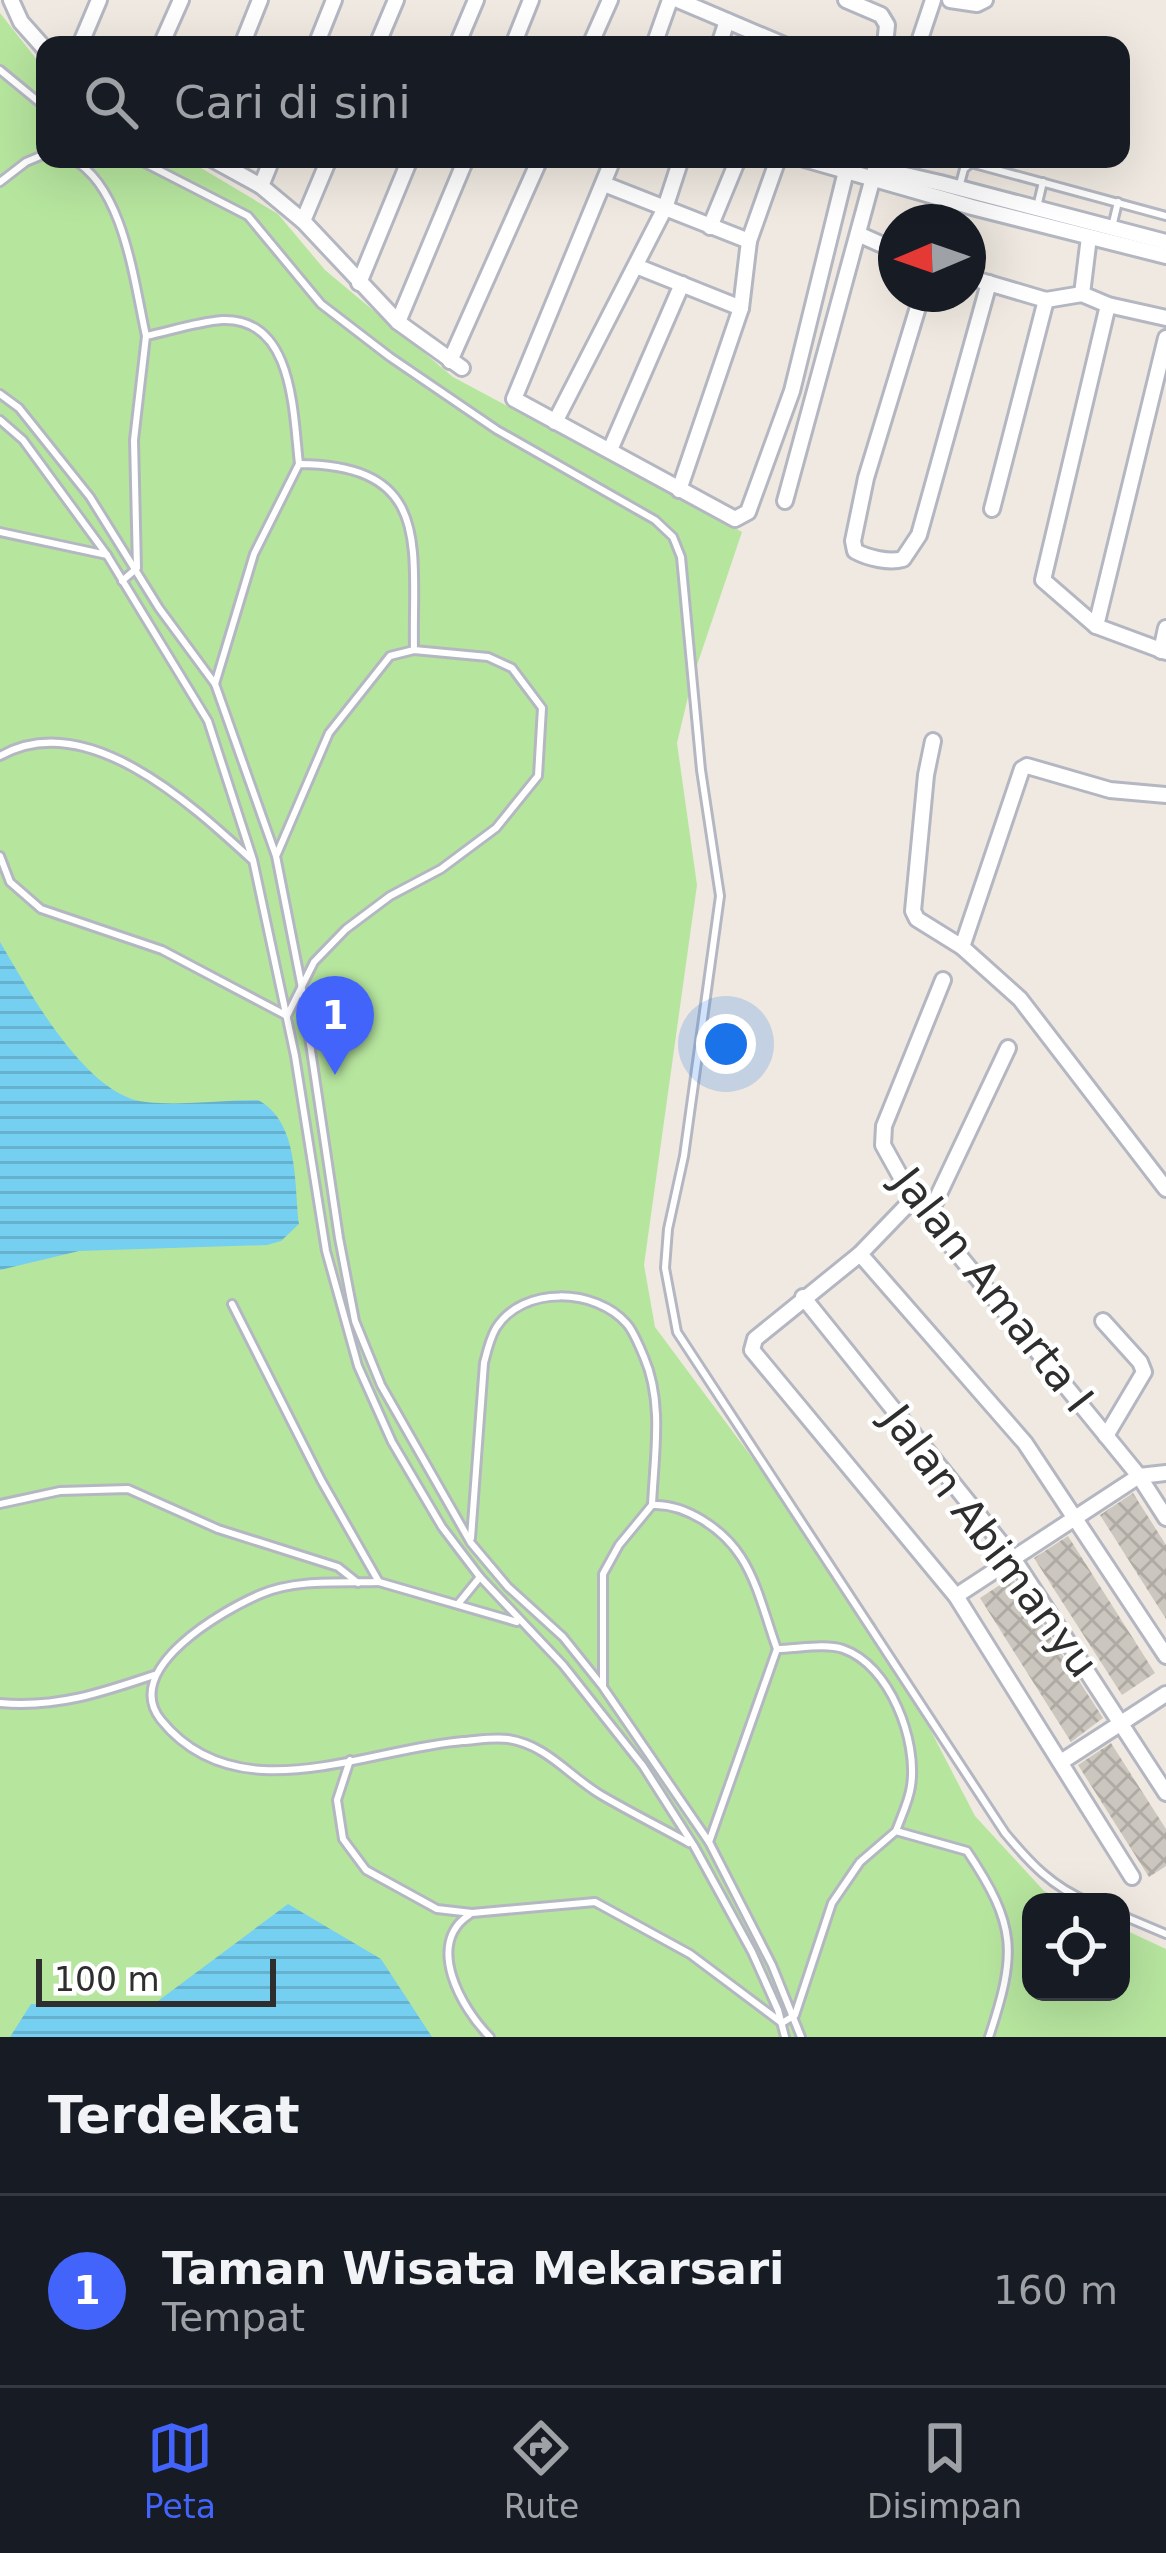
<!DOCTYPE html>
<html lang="id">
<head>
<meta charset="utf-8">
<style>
  body { margin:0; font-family:"DejaVu Sans",sans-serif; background:#20242c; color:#f1f3f6 }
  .controls { position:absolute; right:36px; bottom:36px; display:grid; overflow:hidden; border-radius:24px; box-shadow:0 12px 48px #0002 }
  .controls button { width:108px; height:108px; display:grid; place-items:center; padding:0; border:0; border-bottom:3px solid #363941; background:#171b24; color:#f1f3f6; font:60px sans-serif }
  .compass { position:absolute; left:878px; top:204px; width:108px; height:108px; border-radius:50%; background:#171b24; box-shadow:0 12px 48px #0002; rotate:268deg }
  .scale { position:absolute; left:36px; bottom:30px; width:240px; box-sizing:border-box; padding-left:12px; border:6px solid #2e2e2e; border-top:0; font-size:33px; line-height:42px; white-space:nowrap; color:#2e2e2e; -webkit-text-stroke:9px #fff; paint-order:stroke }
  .you { position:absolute; left:726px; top:1044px; width:42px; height:42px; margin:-30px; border:9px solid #fff; border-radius:50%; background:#1a73e8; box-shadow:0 0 0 18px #1a73e833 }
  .badge { display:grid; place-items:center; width:78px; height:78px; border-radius:50%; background:#4264fb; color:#fff; font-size:39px; font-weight:700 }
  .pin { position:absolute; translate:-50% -99px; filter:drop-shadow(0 3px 6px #0008) }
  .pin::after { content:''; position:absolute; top:63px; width:42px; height:36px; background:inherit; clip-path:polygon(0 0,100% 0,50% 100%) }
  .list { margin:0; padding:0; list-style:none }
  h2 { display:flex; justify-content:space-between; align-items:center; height:156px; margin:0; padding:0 48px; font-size:51px }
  h2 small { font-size:39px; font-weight:400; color:#9ea1a6 }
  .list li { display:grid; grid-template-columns:78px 1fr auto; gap:36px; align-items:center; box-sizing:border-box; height:192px; padding:0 48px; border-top:3px solid #363941 }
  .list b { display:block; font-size:45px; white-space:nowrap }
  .list p { margin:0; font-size:39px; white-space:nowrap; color:#9ea1a6 }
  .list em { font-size:39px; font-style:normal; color:#9ea1a6 }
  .icon { flex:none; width:66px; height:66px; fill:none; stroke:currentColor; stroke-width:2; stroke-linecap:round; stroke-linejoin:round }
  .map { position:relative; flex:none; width:1166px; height:2037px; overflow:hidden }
  .search { position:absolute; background:#171b24; box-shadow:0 12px 48px #0002; left:36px; right:36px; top:36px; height:132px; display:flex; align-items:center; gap:30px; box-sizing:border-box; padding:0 42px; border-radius:24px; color:#9ea1a6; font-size:45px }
  .sheet { height:348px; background:#171b24 }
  nav { display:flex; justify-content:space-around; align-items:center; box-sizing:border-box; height:168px; border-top:3px solid #363941; background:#171b24; font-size:33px; color:#9ea1a6 }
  nav a { display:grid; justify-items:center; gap:6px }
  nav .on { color:#4264fb }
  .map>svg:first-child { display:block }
  .park { fill:#b6e59e }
  .water { fill:url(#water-rules) }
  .building { fill:url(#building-cross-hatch) }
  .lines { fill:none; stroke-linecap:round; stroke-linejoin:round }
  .service-casing { stroke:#b4b7c1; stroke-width:12 }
  .minor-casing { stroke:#b4b7c1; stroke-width:20 }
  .service { stroke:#fff; stroke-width:6 }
  .minor { stroke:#fff; stroke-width:14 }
  .labels { text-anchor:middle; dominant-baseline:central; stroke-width:9; stroke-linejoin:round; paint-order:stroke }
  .street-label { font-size:42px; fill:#2e2e2e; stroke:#fff }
</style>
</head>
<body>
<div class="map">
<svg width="1166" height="2037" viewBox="0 0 1166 2037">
  <defs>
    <pattern id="water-rules" width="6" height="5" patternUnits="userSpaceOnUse" patternTransform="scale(3)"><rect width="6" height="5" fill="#75cff0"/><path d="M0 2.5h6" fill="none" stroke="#66b2ce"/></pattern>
    <pattern id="building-cross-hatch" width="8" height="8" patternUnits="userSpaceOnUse" patternTransform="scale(3)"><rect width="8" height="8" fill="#cbc7bf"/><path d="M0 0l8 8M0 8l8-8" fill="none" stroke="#afaba4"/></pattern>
  </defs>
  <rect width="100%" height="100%" fill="#efe9e1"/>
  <!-- park -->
  <path class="park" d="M0,13l45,57v89h141l92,55 47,56 128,107 289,155 -50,148 -15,63 20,142 -53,380 11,62 220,296 100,193 69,75 23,11h-36v90h90v-64l45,21v88h-1166z"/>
  <!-- water -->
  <g class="water">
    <path d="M0,942c28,47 86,155 146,160 37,4 75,-2 112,-2 41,22 36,82 41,124l-18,17 -14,4 -188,6 -79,19z"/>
    <path d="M288,1904l93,55 51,78h-422l21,-33 72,2 55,-5z"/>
  </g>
  <!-- building -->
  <g class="building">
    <path d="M1133,1493l33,52v74l-66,-104z"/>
    <path d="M1068,1536l87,137 -33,22 -88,-137z"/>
    <path d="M1012,1577l91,141 -32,24 -91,-144z"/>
    <path d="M1111,1743l55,86v37l-17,11 -71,-112z"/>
  </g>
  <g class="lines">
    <defs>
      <g id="service">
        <path d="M0,70l45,37"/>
        <path d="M72,159c52,28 62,123 74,177 24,-5 51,-14 76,-16 72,-3 71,93 77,144"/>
        <path d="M137,159l111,57 73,88 69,53 107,73 158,90 18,17 8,20 20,213 19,126 -36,260 -16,73 -3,39 12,64 328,501c25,30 47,54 84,69"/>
        <path d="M0,182l26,-20 19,-8"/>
        <path d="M960,184l4,-15 7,-6 195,53"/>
        <path d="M1037,207l6,-25"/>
        <path d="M1112,227l6,-25"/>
        <path d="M0,394l19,14 71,89 69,111 56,76 61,172 25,127 38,255 16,83 26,64 90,158 37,44 55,50 40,50 106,155 63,123 29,72"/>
        <path d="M0,420l23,20 84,115 101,166 45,139 42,196 31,195 32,115 34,76 50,85 38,50 83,88 80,101 51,80 58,106 26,58 7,27"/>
        <path d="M0,532l107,23"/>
        <path d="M122,581l15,-13 -3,-128 12,-104"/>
        <path d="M215,684l39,-130 45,-90c135,1 113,83 115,186"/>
        <path d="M0,756c86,-49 191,48 251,103"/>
        <path d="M0,856l10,26 31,27 121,41 125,66 27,-54 32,-33 44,-33 51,-27 55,-41 42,-52 4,-68 -30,-40 -24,-11 -74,-7 -24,6 -61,77 -52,121"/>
        <path d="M232,1304l89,176 58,102 138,40"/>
        <path d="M0,1504l60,-13 68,-2 90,40 120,38 20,16"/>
        <path d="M471,1538l13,-175c3,-12 6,-25 12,-35 27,-43 100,-40 131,-4 7,8 13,24 17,33 20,46 10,100 8,148"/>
        <path d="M379,1582c-38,1 -83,-3 -118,12 -38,16 -141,75 -100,126 76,94 204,29 302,21 14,-1 31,-4 45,-2 39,6 61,37 93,56 29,17 59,32 88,48"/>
        <path d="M458,1604l22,-27"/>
        <path d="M603,1686v-112l16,-29 33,-40c33,-2 71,24 89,52 17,26 25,62 36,92"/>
        <path d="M0,1703c56,5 101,-10 154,-28"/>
        <path d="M350,1760l-13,40 6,39 23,31 71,39 35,4 123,-11 95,52 92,69 13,-8 37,-112 28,-41 36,-31 71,20c50,75 50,101 22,186"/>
        <path d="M709,1842l68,-193c19,0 48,-6 66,0 47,16 75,92 68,137 -2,15 -10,31 -15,45"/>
        <path d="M469,1915c-44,29 -8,93 21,122"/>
        <path d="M1121,1915l45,19"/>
      </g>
      <g id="minor">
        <path d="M11,0l10,22 24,27"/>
        <path d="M678,0l106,45"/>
        <path d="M846,0l35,15 6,10 -2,20"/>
        <path d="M950,0l27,4 8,-4"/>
        <path d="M80,45l19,-45"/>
        <path d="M161,45l20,-45"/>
        <path d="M242,45l18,-45"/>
        <path d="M316,45l18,-45"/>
        <path d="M377,45l19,-45"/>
        <path d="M457,45l19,-45"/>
        <path d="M513,45l18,-45"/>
        <path d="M590,45l20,-45"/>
        <path d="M654,45l16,-45"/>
        <path d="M719,45l8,-24"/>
        <path d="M918,45l15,-45"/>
        <path d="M212,159l49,27 42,35 95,101 64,46"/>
        <path d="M613,159l-99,240 221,120 13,-7 44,-121 57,-232"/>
        <path d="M804,159l168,48 194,49"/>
        <path d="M872,175l16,-4 52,12 226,59"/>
        <path d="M604,184l145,57"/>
        <path d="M261,186l11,-27"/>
        <path d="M303,221l26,-62"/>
        <path d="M710,227l28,-68"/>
        <path d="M858,234l38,17"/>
        <path d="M636,266l105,42"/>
        <path d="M968,277l78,23 36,-6 26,11 58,13"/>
        <path d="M359,283l51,-124"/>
        <path d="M922,294l-56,184 -13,63 2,10c13,7 34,12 48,8l16,-24 70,-252"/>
        <path d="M1082,294l7,-57"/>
        <path d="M1108,305l-65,275 53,46 70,26"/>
        <path d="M398,322l68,-163"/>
        <path d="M450,361l90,-202"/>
        <path d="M555,422l110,-214 16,-49"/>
        <path d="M610,450l72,-166"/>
        <path d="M679,490l62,-182 8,-67 29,-82"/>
        <path d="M785,501l93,-342"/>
        <path d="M992,509l54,-209"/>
        <path d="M1096,626l70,-288"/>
        <path d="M1161,651l5,-23"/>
        <path d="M933,741l-7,34 -13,136 4,8 45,28 58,52 146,190"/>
        <path d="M962,947l60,-178 5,-3 83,24 56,5"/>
        <path d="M943,980l-59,146 -1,19 30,54 226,277 27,42"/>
        <path d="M913,1199l-53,55 -105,85 -3,11 204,246 176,281"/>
        <path d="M928,1217l80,-169"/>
        <path d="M860,1254l165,189 141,213"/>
        <path d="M803,1297l210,261 153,235"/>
        <path d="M1103,1321l37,41 4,10 -38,64"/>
        <path d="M956,1596l183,-120 27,-3"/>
        <path d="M1061,1762l105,-68"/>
      </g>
    </defs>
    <!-- service casing -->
    <use href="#service" class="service-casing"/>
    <!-- minor casing -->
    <use href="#minor" class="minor-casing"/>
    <!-- service -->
    <use href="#service" class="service"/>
    <!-- minor -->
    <use href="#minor" class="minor"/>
  </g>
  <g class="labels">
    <!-- street labels -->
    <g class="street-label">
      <text transform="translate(993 1290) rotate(52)">Jalan Amarta I</text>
      <text transform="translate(990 1541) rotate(53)">Jalan Abimanyu</text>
    </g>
  </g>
</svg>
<div class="controls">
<button><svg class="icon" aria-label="locate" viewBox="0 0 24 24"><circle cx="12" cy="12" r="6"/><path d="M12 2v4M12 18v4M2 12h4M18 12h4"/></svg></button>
</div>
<svg class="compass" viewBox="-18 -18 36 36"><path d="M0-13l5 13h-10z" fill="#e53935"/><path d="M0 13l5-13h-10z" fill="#9ea1a6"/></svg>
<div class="scale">100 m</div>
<div class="you"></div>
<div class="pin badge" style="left:335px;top:1075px">1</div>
<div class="search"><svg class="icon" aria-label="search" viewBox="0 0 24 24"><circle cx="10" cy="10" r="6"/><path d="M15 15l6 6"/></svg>Cari di sini</div>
</div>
<section class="sheet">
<h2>Terdekat<small></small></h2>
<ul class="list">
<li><span class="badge">1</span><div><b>Taman Wisata Mekarsari</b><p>Tempat</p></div><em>160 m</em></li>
</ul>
</section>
<nav>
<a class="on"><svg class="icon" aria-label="map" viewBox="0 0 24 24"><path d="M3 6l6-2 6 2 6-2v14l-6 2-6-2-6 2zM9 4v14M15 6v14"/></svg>Peta</a>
<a><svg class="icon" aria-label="directions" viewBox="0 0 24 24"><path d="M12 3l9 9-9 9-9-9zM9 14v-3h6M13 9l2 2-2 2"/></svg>Rute</a>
<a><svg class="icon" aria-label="saved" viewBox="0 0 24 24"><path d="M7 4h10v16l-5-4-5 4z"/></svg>Disimpan</a>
</nav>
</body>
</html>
